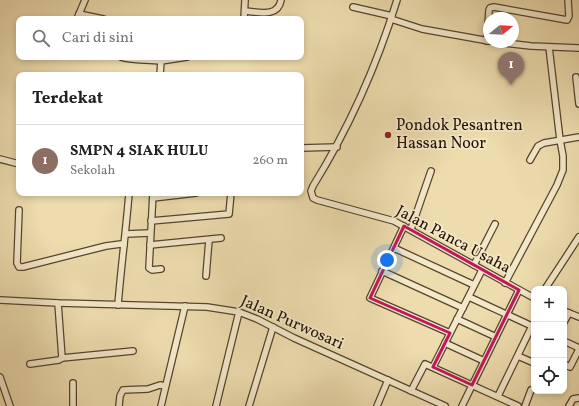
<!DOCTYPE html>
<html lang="id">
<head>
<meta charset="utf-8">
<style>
  body { margin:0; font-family:Vollkorn,serif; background:#f2f2f2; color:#202124 }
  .controls { position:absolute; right:12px; bottom:12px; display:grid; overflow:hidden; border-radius:8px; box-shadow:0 2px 6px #0003 }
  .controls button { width:36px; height:36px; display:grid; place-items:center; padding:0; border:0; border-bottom:1px solid #e0e0e0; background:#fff; color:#202124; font:20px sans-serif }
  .compass { position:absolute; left:483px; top:12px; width:36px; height:36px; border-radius:50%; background:#fff; box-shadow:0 2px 6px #0003; rotate:72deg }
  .you { position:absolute; left:387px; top:260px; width:14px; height:14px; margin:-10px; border:3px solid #fff; border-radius:50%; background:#1a73e8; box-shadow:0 0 0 6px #1a73e833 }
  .badge { display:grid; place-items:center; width:26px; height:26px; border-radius:50%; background:#8f2418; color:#fff; font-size:13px; font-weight:700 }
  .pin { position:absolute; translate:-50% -33px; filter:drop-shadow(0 1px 2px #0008) }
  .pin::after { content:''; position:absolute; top:21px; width:14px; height:12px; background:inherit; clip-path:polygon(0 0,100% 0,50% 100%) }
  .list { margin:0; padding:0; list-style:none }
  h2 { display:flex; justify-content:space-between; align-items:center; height:52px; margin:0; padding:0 16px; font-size:17px }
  h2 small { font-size:13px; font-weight:400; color:#757577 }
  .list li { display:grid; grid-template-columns:26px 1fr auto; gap:12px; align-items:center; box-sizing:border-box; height:72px; padding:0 16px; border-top:1px solid #e0e0e0 }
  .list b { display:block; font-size:15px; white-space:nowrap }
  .list p { margin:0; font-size:13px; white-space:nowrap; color:#757577 }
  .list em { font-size:13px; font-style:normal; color:#757577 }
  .icon { flex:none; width:22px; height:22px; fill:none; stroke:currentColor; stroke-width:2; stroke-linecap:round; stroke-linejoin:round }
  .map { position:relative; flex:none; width:579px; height:406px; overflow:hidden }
  .search { position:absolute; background:#fff; box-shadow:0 2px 6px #0003; left:16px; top:16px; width:288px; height:44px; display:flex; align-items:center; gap:10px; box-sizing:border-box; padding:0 14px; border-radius:8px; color:#757577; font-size:15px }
  .panel { position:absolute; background:#fff; box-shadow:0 2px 6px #0003; left:16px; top:72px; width:288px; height:124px; border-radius:8px }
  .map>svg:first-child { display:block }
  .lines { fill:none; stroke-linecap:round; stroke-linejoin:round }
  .minor-casing { stroke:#56442c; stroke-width:8 }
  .minor { stroke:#f3e8ca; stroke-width:5.5 }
  .marked { fill:none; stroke:#c2185b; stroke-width:3; stroke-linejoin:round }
  .poi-dot { fill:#8f2418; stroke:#f3e8ca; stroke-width:1.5 }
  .labels { text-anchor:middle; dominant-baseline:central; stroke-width:3.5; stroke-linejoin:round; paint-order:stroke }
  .poi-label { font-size:16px; fill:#241100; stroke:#f3e8ca; text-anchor:start }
  .street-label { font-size:16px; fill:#241100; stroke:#f3e8ca }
</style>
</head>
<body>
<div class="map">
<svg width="579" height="406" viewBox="0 0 579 406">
  <rect width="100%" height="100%" fill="#eddcae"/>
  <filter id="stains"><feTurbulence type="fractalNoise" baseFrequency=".005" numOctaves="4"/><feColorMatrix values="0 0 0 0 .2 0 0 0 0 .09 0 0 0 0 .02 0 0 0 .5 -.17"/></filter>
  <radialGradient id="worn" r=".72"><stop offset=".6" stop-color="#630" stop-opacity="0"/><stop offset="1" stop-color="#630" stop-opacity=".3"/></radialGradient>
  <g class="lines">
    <defs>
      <g id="minor">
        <path d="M397,0c-20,65 -48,128 -84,186l-2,5 2,7 4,2 77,21 140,77"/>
        <path d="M353,7l39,9"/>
        <path d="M245,11c13,1 33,7 36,-11"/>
        <path d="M79,14l24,5"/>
        <path d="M77,19l8,-19"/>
        <path d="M244,19l1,-19"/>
        <path d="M391,19l31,10 67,12"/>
        <path d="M487,41l2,-31 1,-2 4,-1 73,13 2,-4 -1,-16"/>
        <path d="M496,42l35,4 48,2"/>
        <path d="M121,57c11,4 27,2 40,4"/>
        <path d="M160,75l1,-14 26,-4"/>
        <path d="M576,77l3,27"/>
        <path d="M301,148l36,-1"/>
        <path d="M0,159l19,5"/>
        <path d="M530,160l8,-14 6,-3 35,-6"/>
        <path d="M153,193l-4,75 3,2 9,-1"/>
        <path d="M153,198l43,-5"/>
        <path d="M19,210l-2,53 2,4h4l83,-21 15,-2 3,1"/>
        <path d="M151,221l78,-7 2,-21"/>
        <path d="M404,226l-34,72 80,35"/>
        <path d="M411,229l20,-58"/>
        <path d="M126,234l24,-1"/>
        <path d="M150,245l71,-7"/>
        <path d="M394,248l80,37"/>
        <path d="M474,265l21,-41"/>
        <path d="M382,271l81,37"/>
        <path d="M206,276l3,-36"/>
        <path d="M505,283l52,-98 6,-15v-14l-3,-16 -11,-93"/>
        <path d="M545,289l34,-52"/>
        <path d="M469,297l65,30"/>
        <path d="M0,300l58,3 149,4 32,5 18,7 37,19 151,68"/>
        <path d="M58,303l4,55"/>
        <path d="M118,305c3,-38 8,-74 11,-112"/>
        <path d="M564,311l15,6"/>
        <path d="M457,319l39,18"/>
        <path d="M564,322l5,-9"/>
        <path d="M564,341l15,7"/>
        <path d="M445,343l39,18"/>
        <path d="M518,356l16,7"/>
        <path d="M30,364l29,-4 3,-2 71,-7"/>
        <path d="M564,364l6,3 9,-18"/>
        <path d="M433,367l49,-97"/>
        <path d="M0,377l10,29"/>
        <path d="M73,383v23"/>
        <path d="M411,391l14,-27 93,42"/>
        <path d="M498,396l34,-70"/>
        <path d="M119,406l1,-10 3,-6 25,-1 12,-4 5,1"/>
        <path d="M161,406l24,-100"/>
        <path d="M216,406l23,-94"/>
        <path d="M249,406l24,-79"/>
        <path d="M377,406l11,-26"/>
        <path d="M462,406l57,-116"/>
        <path d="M525,406l6,-16"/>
        <path d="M569,406l4,-7 6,-1"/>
      </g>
    </defs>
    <!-- minor casing -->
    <use href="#minor" class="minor-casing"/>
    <!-- minor -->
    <use href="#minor" class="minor"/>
  </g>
  <!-- marked area -->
  <path class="marked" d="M404,226l115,64 -47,95 -39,-18 17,-34 -80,-35z"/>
  <!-- markers -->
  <circle class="poi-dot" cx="388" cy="135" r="4"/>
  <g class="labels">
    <!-- poi labels -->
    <g class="poi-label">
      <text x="396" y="126">Pondok Pesantren<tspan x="396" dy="18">Hassan Noor</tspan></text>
    </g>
    <!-- street labels -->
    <g class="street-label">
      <text transform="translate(453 240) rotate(28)">Jalan Panca Usaha</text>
      <text transform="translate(292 323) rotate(24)">Jalan Purwosari</text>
    </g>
  </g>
  <rect width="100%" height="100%" filter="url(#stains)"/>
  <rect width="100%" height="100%" fill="url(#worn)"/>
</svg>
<div class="controls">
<button>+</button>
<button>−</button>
<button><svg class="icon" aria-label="locate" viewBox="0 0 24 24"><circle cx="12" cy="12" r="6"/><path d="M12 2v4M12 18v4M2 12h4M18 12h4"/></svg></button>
</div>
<svg class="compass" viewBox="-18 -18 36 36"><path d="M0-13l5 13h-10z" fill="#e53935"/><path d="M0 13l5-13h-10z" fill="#757577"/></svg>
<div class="you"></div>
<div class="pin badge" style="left:511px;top:85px;background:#8d6e63">1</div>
<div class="search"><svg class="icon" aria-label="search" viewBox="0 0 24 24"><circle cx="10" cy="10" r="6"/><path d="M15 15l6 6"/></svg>Cari di sini</div>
<section class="panel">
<h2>Terdekat<small></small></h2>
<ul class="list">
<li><span class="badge" style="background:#8d6e63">1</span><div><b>SMPN 4 SIAK HULU</b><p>Sekolah</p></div><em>260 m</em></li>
</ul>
</section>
</div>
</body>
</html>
